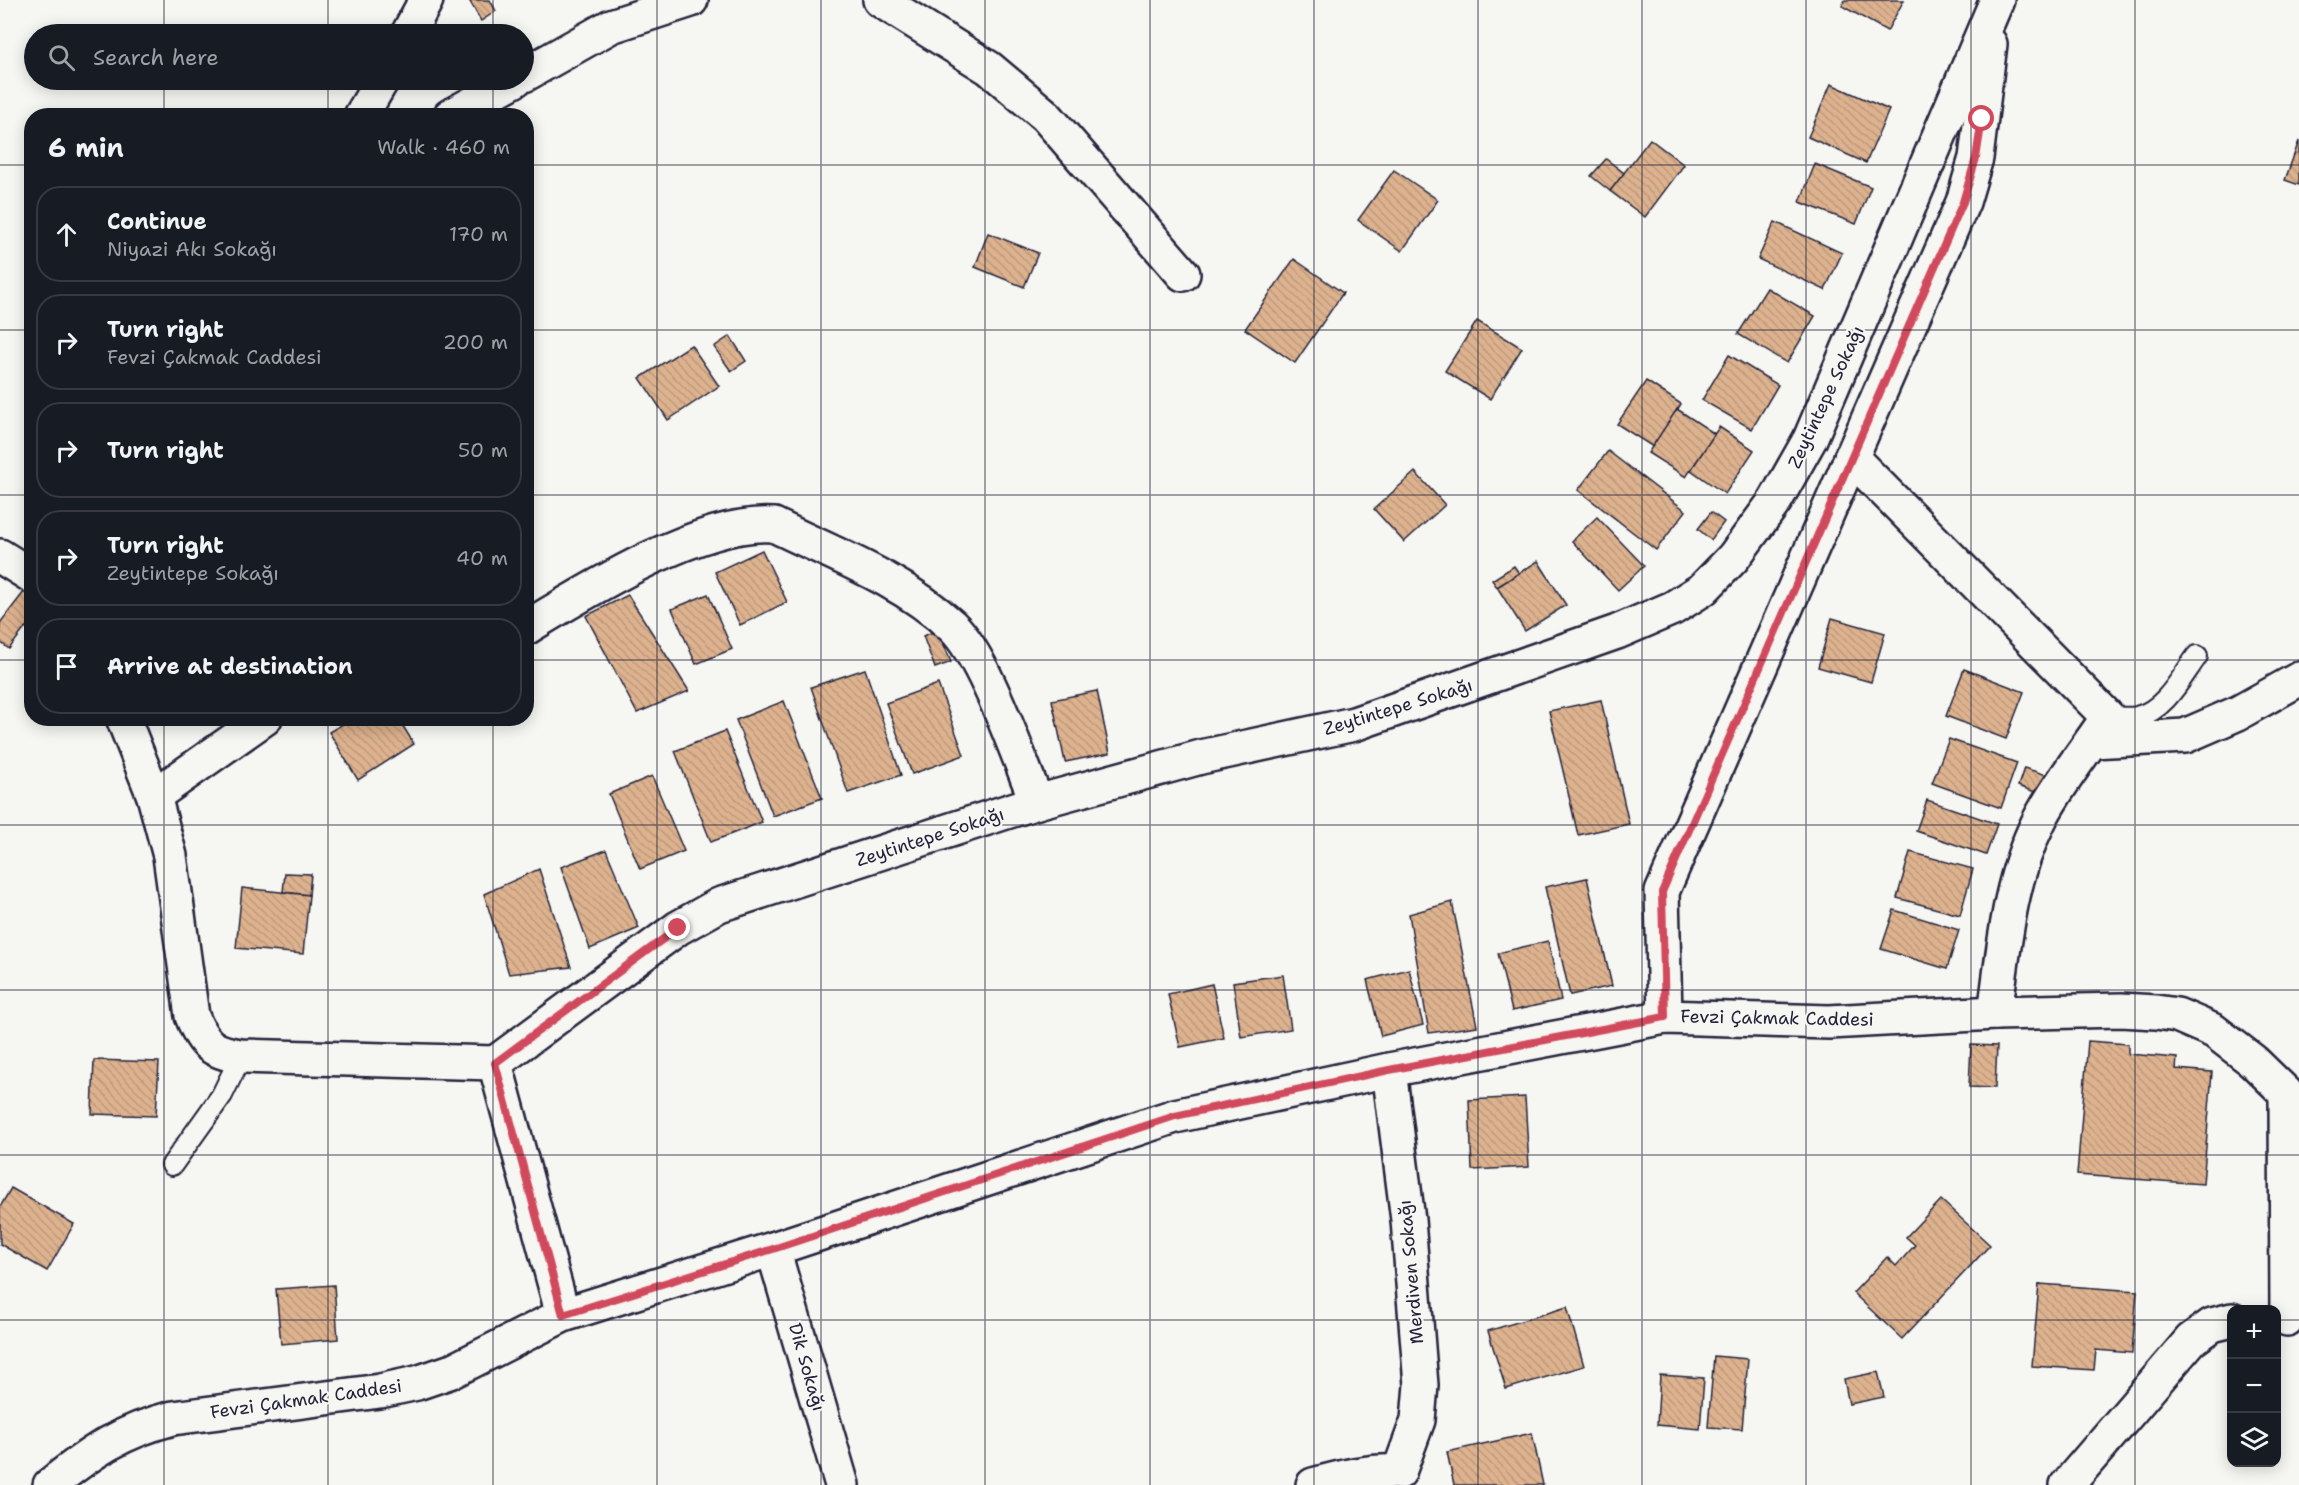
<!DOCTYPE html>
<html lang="en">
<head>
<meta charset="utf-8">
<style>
  body { margin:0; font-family:"Shantell Sans",sans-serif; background:#242831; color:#f1f3f6 }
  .controls { position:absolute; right:18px; bottom:18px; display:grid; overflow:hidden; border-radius:12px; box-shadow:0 3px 15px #0003 }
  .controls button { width:54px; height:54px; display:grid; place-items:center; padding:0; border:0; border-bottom:2px solid #363941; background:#171b24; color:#f1f3f6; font:30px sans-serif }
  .stop { position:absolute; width:18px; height:18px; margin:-14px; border:4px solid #d1495b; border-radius:50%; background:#fff }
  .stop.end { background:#d1495b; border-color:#fff; box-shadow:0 2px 6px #0008 }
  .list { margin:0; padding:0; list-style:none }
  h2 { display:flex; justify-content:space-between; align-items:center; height:78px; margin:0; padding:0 24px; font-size:26px }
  h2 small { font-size:20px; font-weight:400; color:#9ea1a6 }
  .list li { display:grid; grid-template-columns:39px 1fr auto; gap:18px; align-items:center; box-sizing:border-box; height:96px; margin:0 12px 12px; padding:0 12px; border:2px solid #363941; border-radius:24px }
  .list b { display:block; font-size:22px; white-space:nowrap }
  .list p { margin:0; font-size:20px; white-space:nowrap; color:#9ea1a6 }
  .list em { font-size:20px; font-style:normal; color:#9ea1a6 }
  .icon { flex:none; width:33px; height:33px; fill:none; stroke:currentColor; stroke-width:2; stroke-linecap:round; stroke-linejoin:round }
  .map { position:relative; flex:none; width:2299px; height:1485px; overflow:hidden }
  .search { position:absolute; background:#171b24; box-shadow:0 3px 15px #0003; left:24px; top:24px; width:510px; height:66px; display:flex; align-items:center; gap:15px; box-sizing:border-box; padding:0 21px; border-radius:33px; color:#9ea1a6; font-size:22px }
  .panel { position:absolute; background:#171b24; box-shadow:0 3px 15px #0003; left:24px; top:108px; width:510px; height:618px; border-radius:24px }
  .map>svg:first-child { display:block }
  .building { fill:url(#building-back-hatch); stroke:#22223b; stroke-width:1.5 }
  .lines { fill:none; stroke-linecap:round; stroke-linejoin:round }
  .lane-casing { stroke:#22223b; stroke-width:24 }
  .street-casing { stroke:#22223b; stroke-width:38 }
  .lane { stroke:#f6f6f2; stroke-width:20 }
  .street { stroke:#f6f6f2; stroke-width:33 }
  .route { stroke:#d1495b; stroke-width:8 }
  .grid { fill:none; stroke:#22223b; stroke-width:1.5; stroke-opacity:0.55 }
  .labels { text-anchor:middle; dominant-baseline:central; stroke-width:4.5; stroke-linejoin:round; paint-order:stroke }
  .street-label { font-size:18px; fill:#22223b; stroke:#f6f6f2 }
</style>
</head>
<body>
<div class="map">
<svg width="2299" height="1485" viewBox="0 0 2299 1485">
  <defs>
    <pattern id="building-back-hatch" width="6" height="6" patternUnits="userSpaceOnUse" patternTransform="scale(1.5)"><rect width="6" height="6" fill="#ddb28e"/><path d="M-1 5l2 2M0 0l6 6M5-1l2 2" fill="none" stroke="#bd997b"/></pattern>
  </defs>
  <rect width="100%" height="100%" fill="#f6f6f2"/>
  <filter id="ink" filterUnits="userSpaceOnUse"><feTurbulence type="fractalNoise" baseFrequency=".0167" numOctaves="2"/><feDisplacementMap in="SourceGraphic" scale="12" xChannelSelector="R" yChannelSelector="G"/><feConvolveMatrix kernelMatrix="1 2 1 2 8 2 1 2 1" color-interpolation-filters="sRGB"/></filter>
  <g filter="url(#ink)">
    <!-- building -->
    <g class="building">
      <path d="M469,0h21l6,11 -15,10z"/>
      <path d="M1845,0h59l-17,31 -45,-25z"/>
      <path d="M1831,84l58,26 -23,53 -58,-26z"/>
      <path d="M1650,139l34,26 -39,52 -35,-26z"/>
      <path d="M2299,141v44l-14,-5z"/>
      <path d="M1606,159l18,14 -14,18 -19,-15z"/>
      <path d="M1815,164l56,23 -15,37 -56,-22z"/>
      <path d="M1394,170l44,30 -36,51 -44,-31z"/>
      <path d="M1775,222l67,31 -17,37 -67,-31z"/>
      <path d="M988,233l50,20 -14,34 -49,-20z"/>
      <path d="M1294,259l49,34 -48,70 -50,-34z"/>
      <path d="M1767,288l48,28 -28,47 -49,-29z"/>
      <path d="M1477,321l45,27 -32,51 -45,-28z"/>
      <path d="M730,336l16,25 -15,10 -17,-24z"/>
      <path d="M691,345l28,41 -51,34 -28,-42z"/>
      <path d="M1729,355l49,30 -26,44 -50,-29z"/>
      <path d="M1646,381l35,23 -28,43 -36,-23z"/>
      <path d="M1677,409l38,25 -29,43 -38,-24z"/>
      <path d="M1719,427l35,23 -29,44 -34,-24z"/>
      <path d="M1608,451l78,60 -30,39 -78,-60z"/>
      <path d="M1415,472l30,33 -41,37 -30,-33z"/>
      <path d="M1711,512l13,10 -13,18 -13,-11z"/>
      <path d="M1597,517l47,49 -26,24 -46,-49z"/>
      <path d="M762,550l25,52 -47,23 -25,-53z"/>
      <path d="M1538,561l28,44 -41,26 -28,-44z"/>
      <path d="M1514,566l5,7 -22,14 -5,-7z"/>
      <path d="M24,592l8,5v22l-23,30 -9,-7v-19z"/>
      <path d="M708,594l24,55 -36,15 -24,-55z"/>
      <path d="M628,595l61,96 -52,22 -51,-97z"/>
      <path d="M1832,618l53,15 -14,49 -53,-15z"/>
      <path d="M938,630l13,32 -16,6 -12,-32z"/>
      <path d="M865,669l36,106 -53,18 -37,-106z"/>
      <path d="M1964,669l60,23 -18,47 -60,-23z"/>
      <path d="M938,684l26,71 -52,19 -26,-71z"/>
      <path d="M1097,691l13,62 -45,9 -13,-62z"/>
      <path d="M1601,700l28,124 -51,11 -29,-124z"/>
      <path d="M784,701l38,97 -49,18 -37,-96z"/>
      <path d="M353,718h45l16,26 -56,36 -29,-48z"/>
      <path d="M725,731l37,91 -51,20 -36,-91z"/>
      <path d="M1949,739l68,24 -16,45 -69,-25z"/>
      <path d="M2024,768l23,7 -6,19 -23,-8z"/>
      <path d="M652,776l32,75 -44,18 -31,-75z"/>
      <path d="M1927,800l70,24 -11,31 -70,-24z"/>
      <path d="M606,850l33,78 -49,21 -29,-82z"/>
      <path d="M1910,852l63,17 -13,46 -63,-17z"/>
      <path d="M539,869l32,98 -62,7 -25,-80z"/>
      <path d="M285,873l26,1 -2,21 -26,-3z"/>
      <path d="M1587,878l25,108 -42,9 -25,-108z"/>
      <path d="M242,888l67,7 -6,59 -67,-6z"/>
      <path d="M1452,902l25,124 -48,7 -20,-119z"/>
      <path d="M1894,910l65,20 -12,39 -66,-20z"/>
      <path d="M1548,941l13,59 -49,11 -14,-58z"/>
      <path d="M1409,969l14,56 -42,11 -14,-56z"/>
      <path d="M1283,975l8,54 -50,8 -8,-55z"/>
      <path d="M1212,984l12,54 -44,9 -12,-53z"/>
      <path d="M2088,1041l40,3v10l49,4 -1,11 36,3 -9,112 -126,-9z"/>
      <path d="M1971,1045l26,1 -2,42 -26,-1z"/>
      <path d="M94,1060l65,2 -3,54 -64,-2z"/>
      <path d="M1525,1097l4,70 -57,3 -3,-70z"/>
      <path d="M11,1188l63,36 -27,47 -47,-27v-37z"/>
      <path d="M1941,1200l49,45 -88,94 -49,-46 34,-36 9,9 19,-21 -9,-8z"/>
      <path d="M2039,1284l98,7 -5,62 -36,-3 -2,20 -62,-4z"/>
      <path d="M334,1285l4,54 -57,5 -5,-55z"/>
      <path d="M1567,1307l17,59 -78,23 -18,-58z"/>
      <path d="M1714,1356l34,3 -6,70 -34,-2z"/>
      <path d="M1878,1372l6,25 -35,7 -5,-25z"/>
      <path d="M1660,1375l44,3 -4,51 -43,-4z"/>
      <path d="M1532,1433l11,52h-89l-7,-33z"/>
    </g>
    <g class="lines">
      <defs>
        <g id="lane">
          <path d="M2108,717c9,0 20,2 29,0 28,-7 44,-39 60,-61"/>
          <path d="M172,1165l50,-70 19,-39"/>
        </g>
        <g id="street">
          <path d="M880,0l109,68 57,48 137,158"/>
          <path d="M408,34l18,-34"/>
          <path d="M524,75l87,-49 80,-26"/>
          <path d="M361,116l21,-36"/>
          <path d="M450,116l65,-36"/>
          <path d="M1851,457l257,260c-21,32 -52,70 -69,104 -30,59 -35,127 -44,192"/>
          <path d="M0,556l32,20"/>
          <path d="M526,628c62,-38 176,-109 248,-103 61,30 127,54 178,101 33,31 66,131 85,176"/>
          <path d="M123,718l31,78 16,60 22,160c11,28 19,36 49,40l254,7"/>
          <path d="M2092,741l93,-5 53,-23 61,-34"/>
          <path d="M154,796l111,-78"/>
          <path d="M1665,1017l-3,-125 301,-690 13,-44 14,-114"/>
          <path d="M495,1063l183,-135 41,-23 318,-103 164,-45 153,-33 263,-92 56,-24 30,-19 30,-31 42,-57 35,-62 187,-439"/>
          <path d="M495,1063l68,252"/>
          <path d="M1389,1070l19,150 13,165 -3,35 -19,52"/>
          <path d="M773,1249l69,236"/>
          <path d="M50,1485c41,-33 72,-54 123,-67l207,-27 37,-8 35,-12 111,-56 210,-66 402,-133 214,-46 276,-53 164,5 166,-9 126,-3 35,2 21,3 37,16 39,30 33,32 1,226"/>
          <path d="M1313,1485c29,-8 56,-15 86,-13"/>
          <path d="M2067,1485l124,-145 21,-15 20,-5"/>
        </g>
      </defs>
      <!-- lane casing -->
      <use href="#lane" class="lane-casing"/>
      <!-- street casing -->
      <use href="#street" class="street-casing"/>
      <!-- lane -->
      <use href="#lane" class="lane"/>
      <!-- street -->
      <use href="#street" class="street"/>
    </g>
  </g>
  <g class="lines" filter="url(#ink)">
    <!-- route -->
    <path class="route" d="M678,928l-183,135 68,252 210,-66 402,-133 214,-46 276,-53 -3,-125 301,-690 13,-44 6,-39"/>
  </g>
  <!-- grid -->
  <path class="grid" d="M164,0v34M328,0v34M493,0v34M657,0v1485M821,0v1485M985,0v1485M1150,0v1485M1314,0v1485M1478,0v1485M1642,0v1485M1806,0v1485M1971,0v1485M2135,0v1485M164,80v36M328,80v36M493,80v36M0,165h32M526,165h1773M0,330h32M526,330h1773M0,495h32M526,495h1773M0,660h32M526,660h1773M164,718v767M328,718v767M493,718v767M0,825h2299M0,990h2299M0,1155h2299M0,1320h2232M2276,1320h23"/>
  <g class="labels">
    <!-- street labels -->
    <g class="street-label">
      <text transform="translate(1826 397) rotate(-65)">Zeytintepe Sokağı</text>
      <text transform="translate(1398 707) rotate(-17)">Zeytintepe Sokağı</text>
      <text transform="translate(930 837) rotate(-18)">Zeytintepe Sokağı</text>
      <text transform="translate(1777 1018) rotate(1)">Fevzi Çakmak Caddesi</text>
      <text transform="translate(1411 1272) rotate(-95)">Merdiven Sokağı</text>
      <text transform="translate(807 1367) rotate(74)">Dik Sokağı</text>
      <text transform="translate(306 1399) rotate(-8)">Fevzi Çakmak Caddesi</text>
    </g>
  </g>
</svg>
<div class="controls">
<button>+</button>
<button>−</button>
<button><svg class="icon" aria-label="layers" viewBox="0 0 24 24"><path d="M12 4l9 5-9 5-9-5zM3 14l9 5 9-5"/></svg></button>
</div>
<div class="stop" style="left:1982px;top:119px"></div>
<div class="stop end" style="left:678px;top:928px"></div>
<div class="search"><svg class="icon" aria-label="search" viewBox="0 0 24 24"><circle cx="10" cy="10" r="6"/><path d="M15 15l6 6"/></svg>Search here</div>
<section class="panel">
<h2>6 min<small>Walk · 460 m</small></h2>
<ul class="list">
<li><svg class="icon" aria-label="ahead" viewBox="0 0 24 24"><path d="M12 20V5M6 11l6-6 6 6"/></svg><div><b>Continue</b><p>Niyazi Akı Sokağı</p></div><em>170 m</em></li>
<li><svg class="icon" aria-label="right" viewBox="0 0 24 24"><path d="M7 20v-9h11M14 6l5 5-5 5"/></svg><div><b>Turn right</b><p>Fevzi Çakmak Caddesi</p></div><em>200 m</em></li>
<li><svg class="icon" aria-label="right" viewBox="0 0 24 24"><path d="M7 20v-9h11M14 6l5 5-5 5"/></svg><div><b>Turn right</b></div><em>50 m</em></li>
<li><svg class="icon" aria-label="right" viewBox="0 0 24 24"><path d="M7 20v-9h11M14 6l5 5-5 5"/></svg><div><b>Turn right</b><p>Zeytintepe Sokağı</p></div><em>40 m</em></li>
<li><svg class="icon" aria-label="arrive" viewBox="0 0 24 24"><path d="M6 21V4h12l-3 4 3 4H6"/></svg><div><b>Arrive at destination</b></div></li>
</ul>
</section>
</div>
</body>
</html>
